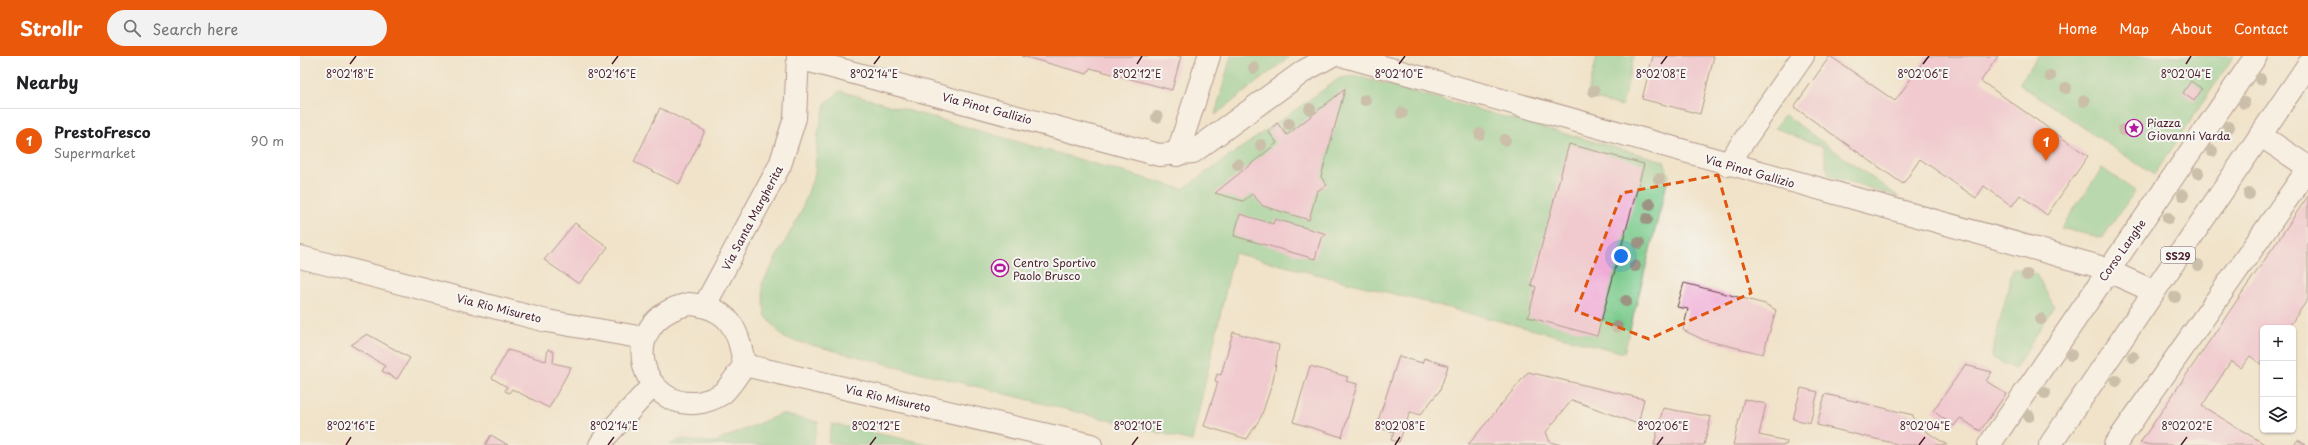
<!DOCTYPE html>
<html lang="en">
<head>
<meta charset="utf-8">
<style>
  body { margin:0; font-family:"Playpen Sans",sans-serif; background:#f2f2f2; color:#202124 }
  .controls { position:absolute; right:12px; bottom:12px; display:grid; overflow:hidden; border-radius:6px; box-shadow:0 1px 3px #0004 }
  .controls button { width:36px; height:36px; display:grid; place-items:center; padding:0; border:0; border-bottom:1px solid #e0e0e0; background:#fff; color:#202124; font:20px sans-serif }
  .you { position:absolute; left:1321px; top:200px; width:14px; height:14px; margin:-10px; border:3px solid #fff; border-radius:50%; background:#1a73e8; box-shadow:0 0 0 6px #1a73e833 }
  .badge { display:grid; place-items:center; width:26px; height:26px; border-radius:50%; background:#ea580c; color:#fff; font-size:13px; font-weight:700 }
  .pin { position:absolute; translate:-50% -33px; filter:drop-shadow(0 1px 2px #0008) }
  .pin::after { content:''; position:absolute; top:21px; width:14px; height:12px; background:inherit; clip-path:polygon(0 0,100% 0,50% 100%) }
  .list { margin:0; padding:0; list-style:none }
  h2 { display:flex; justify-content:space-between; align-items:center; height:52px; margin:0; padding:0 16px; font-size:17px }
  h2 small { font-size:13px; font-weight:400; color:#757577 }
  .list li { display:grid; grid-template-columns:26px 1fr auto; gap:12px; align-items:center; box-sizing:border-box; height:64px; padding:0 16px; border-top:1px solid #e0e0e0 }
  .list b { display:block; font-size:15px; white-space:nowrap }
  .list p { margin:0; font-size:13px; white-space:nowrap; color:#757577 }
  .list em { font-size:13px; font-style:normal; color:#757577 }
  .icon { flex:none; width:22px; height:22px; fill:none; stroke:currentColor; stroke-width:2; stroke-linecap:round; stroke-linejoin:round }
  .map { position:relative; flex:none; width:2008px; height:389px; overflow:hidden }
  header { display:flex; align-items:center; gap:24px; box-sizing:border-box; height:56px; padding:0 20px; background:#ea580c; color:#fff }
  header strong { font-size:19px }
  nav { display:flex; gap:22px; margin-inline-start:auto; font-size:14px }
  .search { width:280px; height:36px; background:#f2f2f2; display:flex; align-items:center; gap:10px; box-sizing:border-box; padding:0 14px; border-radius:22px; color:#757577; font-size:15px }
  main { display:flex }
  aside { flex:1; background:#fff }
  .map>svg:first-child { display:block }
  .green { fill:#79ca8b; stroke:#62745b }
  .building { fill:#f0abd6 }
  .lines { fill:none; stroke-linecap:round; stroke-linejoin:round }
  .minor-casing { stroke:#633c43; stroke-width:24 }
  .major-casing { stroke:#633c43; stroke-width:24 }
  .minor { stroke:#fff; stroke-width:22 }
  .major { stroke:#fff; stroke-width:22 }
  .tree { fill:#9d9382 }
  .marked { fill:none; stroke:#e0560e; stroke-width:3; stroke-dasharray:8 5; stroke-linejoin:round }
  .ticks { fill:none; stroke:#4a1f2b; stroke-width:1.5 }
  .labels { text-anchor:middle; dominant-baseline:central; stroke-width:4; stroke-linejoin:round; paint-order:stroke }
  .shield { fill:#f6f6f2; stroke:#7e6067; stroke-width:1 }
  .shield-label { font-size:10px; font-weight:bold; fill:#4a1f2b }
  .street-label { font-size:11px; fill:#4a1f2b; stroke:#f6f6f2 }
  .poi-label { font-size:11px; fill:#4a1f2b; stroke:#f6f6f2; text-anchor:start }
  .ticks-label { font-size:10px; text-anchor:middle; fill:#4a1f2b; stroke:#f6f6f2; stroke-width:4; stroke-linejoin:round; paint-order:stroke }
</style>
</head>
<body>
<header>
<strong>Strollr</strong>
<div class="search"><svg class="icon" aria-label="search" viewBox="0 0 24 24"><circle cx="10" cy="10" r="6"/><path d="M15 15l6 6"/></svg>Search here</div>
<nav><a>Home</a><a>Map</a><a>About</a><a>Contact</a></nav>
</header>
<main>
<aside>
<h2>Nearby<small></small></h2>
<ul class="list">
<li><span class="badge">1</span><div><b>PrestoFresco</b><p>Supermarket</p></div><em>90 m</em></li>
</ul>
</aside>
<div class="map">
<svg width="2008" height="389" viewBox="0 0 2008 389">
  <rect width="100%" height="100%" fill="#f6f6f2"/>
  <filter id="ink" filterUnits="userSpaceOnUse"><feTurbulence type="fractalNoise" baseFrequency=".025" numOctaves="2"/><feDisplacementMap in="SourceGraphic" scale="8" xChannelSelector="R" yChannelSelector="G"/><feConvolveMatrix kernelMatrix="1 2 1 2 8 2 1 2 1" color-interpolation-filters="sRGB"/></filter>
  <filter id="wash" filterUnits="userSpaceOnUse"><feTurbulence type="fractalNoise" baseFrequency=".012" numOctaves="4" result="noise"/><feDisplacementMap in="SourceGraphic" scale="16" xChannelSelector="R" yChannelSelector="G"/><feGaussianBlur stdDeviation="0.9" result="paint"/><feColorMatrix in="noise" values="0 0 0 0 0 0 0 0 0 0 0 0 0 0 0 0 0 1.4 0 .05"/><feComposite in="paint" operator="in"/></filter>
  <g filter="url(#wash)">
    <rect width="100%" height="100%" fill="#f1e3ca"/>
    <!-- green -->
    <g class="green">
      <path d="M931,0l58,1 -74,58z"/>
      <path d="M1297,0h37l-12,50 -35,-9z"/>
      <path d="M1738,0h196l-80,119 -135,-91z"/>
      <path d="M1056,20l308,85 5,14 -45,178 -390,-100 -42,188 -408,-103 -19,-23 -3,-31 38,-70 15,-41 3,-39 7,-30 15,-13 343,98 157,-111z"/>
      <path d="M1484,59l5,3 110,79 -71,-22 -5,-28 -48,-19z"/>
      <path d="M1802,112l33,23 -33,47 -41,-10z"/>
      <path d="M1713,212l23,6 18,32 -39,63 -24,-12z"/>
      <path d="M481,358l37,8 -5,23h-144l10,-5 36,2z"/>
      <path d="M532,368l101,21h-93l-12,-3z"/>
    </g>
    <g id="blocks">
      <!-- building -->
      <g class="building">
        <path d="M722,0h159l-9,34 -82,-22 -3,6z"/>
        <path d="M1353,0h61l-14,58 -58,-15z"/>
        <path d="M1530,0l65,45 32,-45h71l-17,25 107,75 -41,59 -27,-20 -8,11 -28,-20 -8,12 -56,-39 -17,25 -109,-77z"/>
        <path d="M1891,25l11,8 -8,12 -11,-8z"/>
        <path d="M1045,33l-24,88 6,8 -10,6 -8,29 -46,-14 -11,-12 -9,7 -28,-8 62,-50 -9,-12 9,-8 10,12z"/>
        <path d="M360,52l45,23 -26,53 -45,-22z"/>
        <path d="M1269,88l75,20 -47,172 -69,-19 8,-30 -5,-2z"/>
        <path d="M2008,140v103l-20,29h-25l-1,37 -12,-9 -9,12 -10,-7 -29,45 64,39h-114l-12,-2z"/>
        <path d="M940,158l33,10 2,-5 52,15 -6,4 -6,21 -81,-23z"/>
        <path d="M275,167l33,24 -29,37 -35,-24z"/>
        <path d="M1384,227l81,21 11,6 -13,44 -59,-14 -21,-10 5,-21 -11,-2z"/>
        <path d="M933,276l46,13 -6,36 -12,36 -14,22 -43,-13 14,-44 -3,-1 2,-7 4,1z"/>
        <path d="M67,278l43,24 -13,21 -15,-8 3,-5 -34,-21z"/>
        <path d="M248,293l6,3 -1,11 18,4 -22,41 -37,-19 -3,4 -4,-2 2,-4 -15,-9 16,-28 38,11z"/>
        <path d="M1099,300l23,7 2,-5 24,8 -8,24 -20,25 -10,-3 -11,30 -8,-2 3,-8 -18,-5z"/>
        <path d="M1665,309l27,7 -6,9 20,13 -26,37 -20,-13 -6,8 -21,-15z"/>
        <path d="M1010,310l38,11 -2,4 11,3 -15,53 -49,-15z"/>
        <path d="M1228,316l116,27 -6,25 -66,-24 -26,32 4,10 12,3h-94z"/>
        <path d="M1501,332l17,4 -8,31 -17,-4z"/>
        <path d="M1525,338l88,21 2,9 32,21h-46l-84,-20z"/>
        <path d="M1444,343l22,5 -7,31 28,6 -1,4h-53z"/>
        <path d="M1363,352l48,9 -7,28h-50z"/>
        <path d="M191,379l17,10h-23z"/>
        <path d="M1998,384l8,5h-12z"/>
      </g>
    </g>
  </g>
  <g filter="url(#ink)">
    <use href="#blocks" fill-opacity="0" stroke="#633c43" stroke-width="1"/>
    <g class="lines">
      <defs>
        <g id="minor">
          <path d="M1044,0l753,210 56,25"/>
          <path d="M498,2l361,97 34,-3 111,-81 27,-15"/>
          <path d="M1960,79l48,32"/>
          <path d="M877,99l32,-99"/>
          <path d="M1427,109l76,-109"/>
          <path d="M0,201l247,64 97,17"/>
          <path d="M389,248c39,3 50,24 55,61 -6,9 -12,19 -20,27 -6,5 -14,8 -22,10 -61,12 -90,-81 -13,-98z"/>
          <path d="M405,249l75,-140 15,-47 3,-62"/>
          <path d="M444,309l347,80"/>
          <path d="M300,389l6,-9 47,-51"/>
          <path d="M1689,389l267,-389"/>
          <path d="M1815,389l193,-276"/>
        </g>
        <path id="major" d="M1750,389l258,-380"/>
      </defs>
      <!-- minor casing -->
      <use href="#minor" class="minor-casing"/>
      <!-- major casing -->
      <use href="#major" class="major-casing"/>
      <!-- minor -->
      <use href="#minor" class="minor"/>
      <!-- major -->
      <use href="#major" class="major"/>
    </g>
    <!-- trees -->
    <g class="tree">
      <circle cx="954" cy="12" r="6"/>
      <circle cx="1750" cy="20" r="6"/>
      <circle cx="1960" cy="23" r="6"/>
      <circle cx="1766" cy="32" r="6"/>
      <circle cx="1294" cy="35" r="6"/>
      <circle cx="1065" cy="44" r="6"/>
      <circle cx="1784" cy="45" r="6"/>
      <circle cx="1944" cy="47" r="6"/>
      <circle cx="1010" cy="53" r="6"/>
      <circle cx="1102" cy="57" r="6"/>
      <circle cx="857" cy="61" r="6"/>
      <circle cx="989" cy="68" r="6"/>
      <circle cx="1929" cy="71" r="6"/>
      <circle cx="1823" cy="74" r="6"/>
      <circle cx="1180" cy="78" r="6"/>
      <circle cx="1205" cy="84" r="6"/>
      <circle cx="961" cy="89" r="6"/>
      <circle cx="1912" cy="95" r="6"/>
      <circle cx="938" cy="108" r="6"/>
      <circle cx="1898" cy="117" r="6"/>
      <circle cx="1359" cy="123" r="6"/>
      <circle cx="1949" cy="138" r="6"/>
      <circle cx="1883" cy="139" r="6"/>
      <circle cx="1350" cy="148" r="6"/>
      <circle cx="1868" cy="162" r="6"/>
      <circle cx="1347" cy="163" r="6"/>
      <circle cx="1339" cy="187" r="6"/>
      <circle cx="1898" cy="209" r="6"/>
      <circle cx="1335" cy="210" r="6"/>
      <circle cx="1727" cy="219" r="6"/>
      <circle cx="1875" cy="241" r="6"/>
      <circle cx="1326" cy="245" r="6"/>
      <circle cx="1741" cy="263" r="6"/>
      <circle cx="1317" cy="271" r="6"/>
      <circle cx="1771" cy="299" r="6"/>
      <circle cx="1833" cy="301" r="6"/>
      <circle cx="1816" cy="325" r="6"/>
      <circle cx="1745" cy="337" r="6"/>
      <circle cx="1729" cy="360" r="6"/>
    </g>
  </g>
  <!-- marked area -->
  <path d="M0 0H2008V389H0ZM1418,119l33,118 -102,46 -73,-28 46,-118z" fill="#f1e3ca" fill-opacity=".55" fill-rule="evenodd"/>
  <path class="marked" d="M1418,119l33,118 -102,46 -73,-28 46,-118z"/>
  <!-- ticks -->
  <path class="ticks" d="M50,8l6,-8M312,8l6,-8M574,8l6,-8M837,8l5,-8M1099,8l6,-8M1361,8l6,-8M1623,8l6,-8M1886,8l5,-8M46,389l5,-8M308,389l6,-8M570,389l6,-8M832,389l6,-8M1095,389l5,-8M1357,389l6,-8M1619,389l6,-8M1881,389l6,-8"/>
  <!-- icons -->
  <defs>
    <symbol id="sight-ring" viewBox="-11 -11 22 22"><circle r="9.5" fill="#f6f6f2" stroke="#b5179e" stroke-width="1.5"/><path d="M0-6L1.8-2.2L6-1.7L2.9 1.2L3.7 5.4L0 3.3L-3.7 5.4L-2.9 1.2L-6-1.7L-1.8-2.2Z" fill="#b5179e"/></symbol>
    <symbol id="stadium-ring" viewBox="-11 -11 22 22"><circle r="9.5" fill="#f6f6f2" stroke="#b5179e" stroke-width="1.5"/><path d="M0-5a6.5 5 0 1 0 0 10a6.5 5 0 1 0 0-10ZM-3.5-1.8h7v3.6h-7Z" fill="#b5179e"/></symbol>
  </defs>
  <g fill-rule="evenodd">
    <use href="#sight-ring" x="1824" y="62" width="20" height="20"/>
    <use href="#stadium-ring" x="690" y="202" width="20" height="20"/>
  </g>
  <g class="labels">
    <!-- shield labels -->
    <rect class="shield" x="1861" y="191" width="34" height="16" rx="3"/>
    <g class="shield-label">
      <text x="1878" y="199">SS29</text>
    </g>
    <!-- street labels -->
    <g class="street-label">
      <text transform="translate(687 52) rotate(15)">Via Pinot Gallizio</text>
      <text transform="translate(1450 115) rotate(16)">Via Pinot Gallizio</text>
      <text transform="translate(452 162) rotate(-62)">Via Santa Margherita</text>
      <text transform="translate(1822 194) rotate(-55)">Corso Langhe</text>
      <text transform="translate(199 252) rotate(14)">Via Rio Misureto</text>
      <text transform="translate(588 342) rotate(13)">Via Rio Misureto</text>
    </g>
    <!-- poi labels -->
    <g class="poi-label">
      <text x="1847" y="66">Piazza<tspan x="1847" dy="13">Giovanni Varda</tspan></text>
      <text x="713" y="206">Centro Sportivo<tspan x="713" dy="13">Paolo Brusco</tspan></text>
    </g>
  </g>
  <g class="ticks-label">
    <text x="50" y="22">8°02'18"E</text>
    <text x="312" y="22">8°02'16"E</text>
    <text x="574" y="22">8°02'14"E</text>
    <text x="837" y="22">8°02'12"E</text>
    <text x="1099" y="22">8°02'10"E</text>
    <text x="1361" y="22">8°02'08"E</text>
    <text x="1623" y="22">8°02'06"E</text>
    <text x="1886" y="22">8°02'04"E</text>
    <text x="51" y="374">8°02'16"E</text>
    <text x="314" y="374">8°02'14"E</text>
    <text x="576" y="374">8°02'12"E</text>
    <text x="838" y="374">8°02'10"E</text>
    <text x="1100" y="374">8°02'08"E</text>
    <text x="1363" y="374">8°02'06"E</text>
    <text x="1625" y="374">8°02'04"E</text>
    <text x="1887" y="374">8°02'02"E</text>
  </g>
</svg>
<div class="controls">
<button>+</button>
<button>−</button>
<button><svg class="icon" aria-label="layers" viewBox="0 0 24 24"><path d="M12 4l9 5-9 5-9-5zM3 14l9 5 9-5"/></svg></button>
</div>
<div class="you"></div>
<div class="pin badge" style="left:1746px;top:105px">1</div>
</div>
</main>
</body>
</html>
